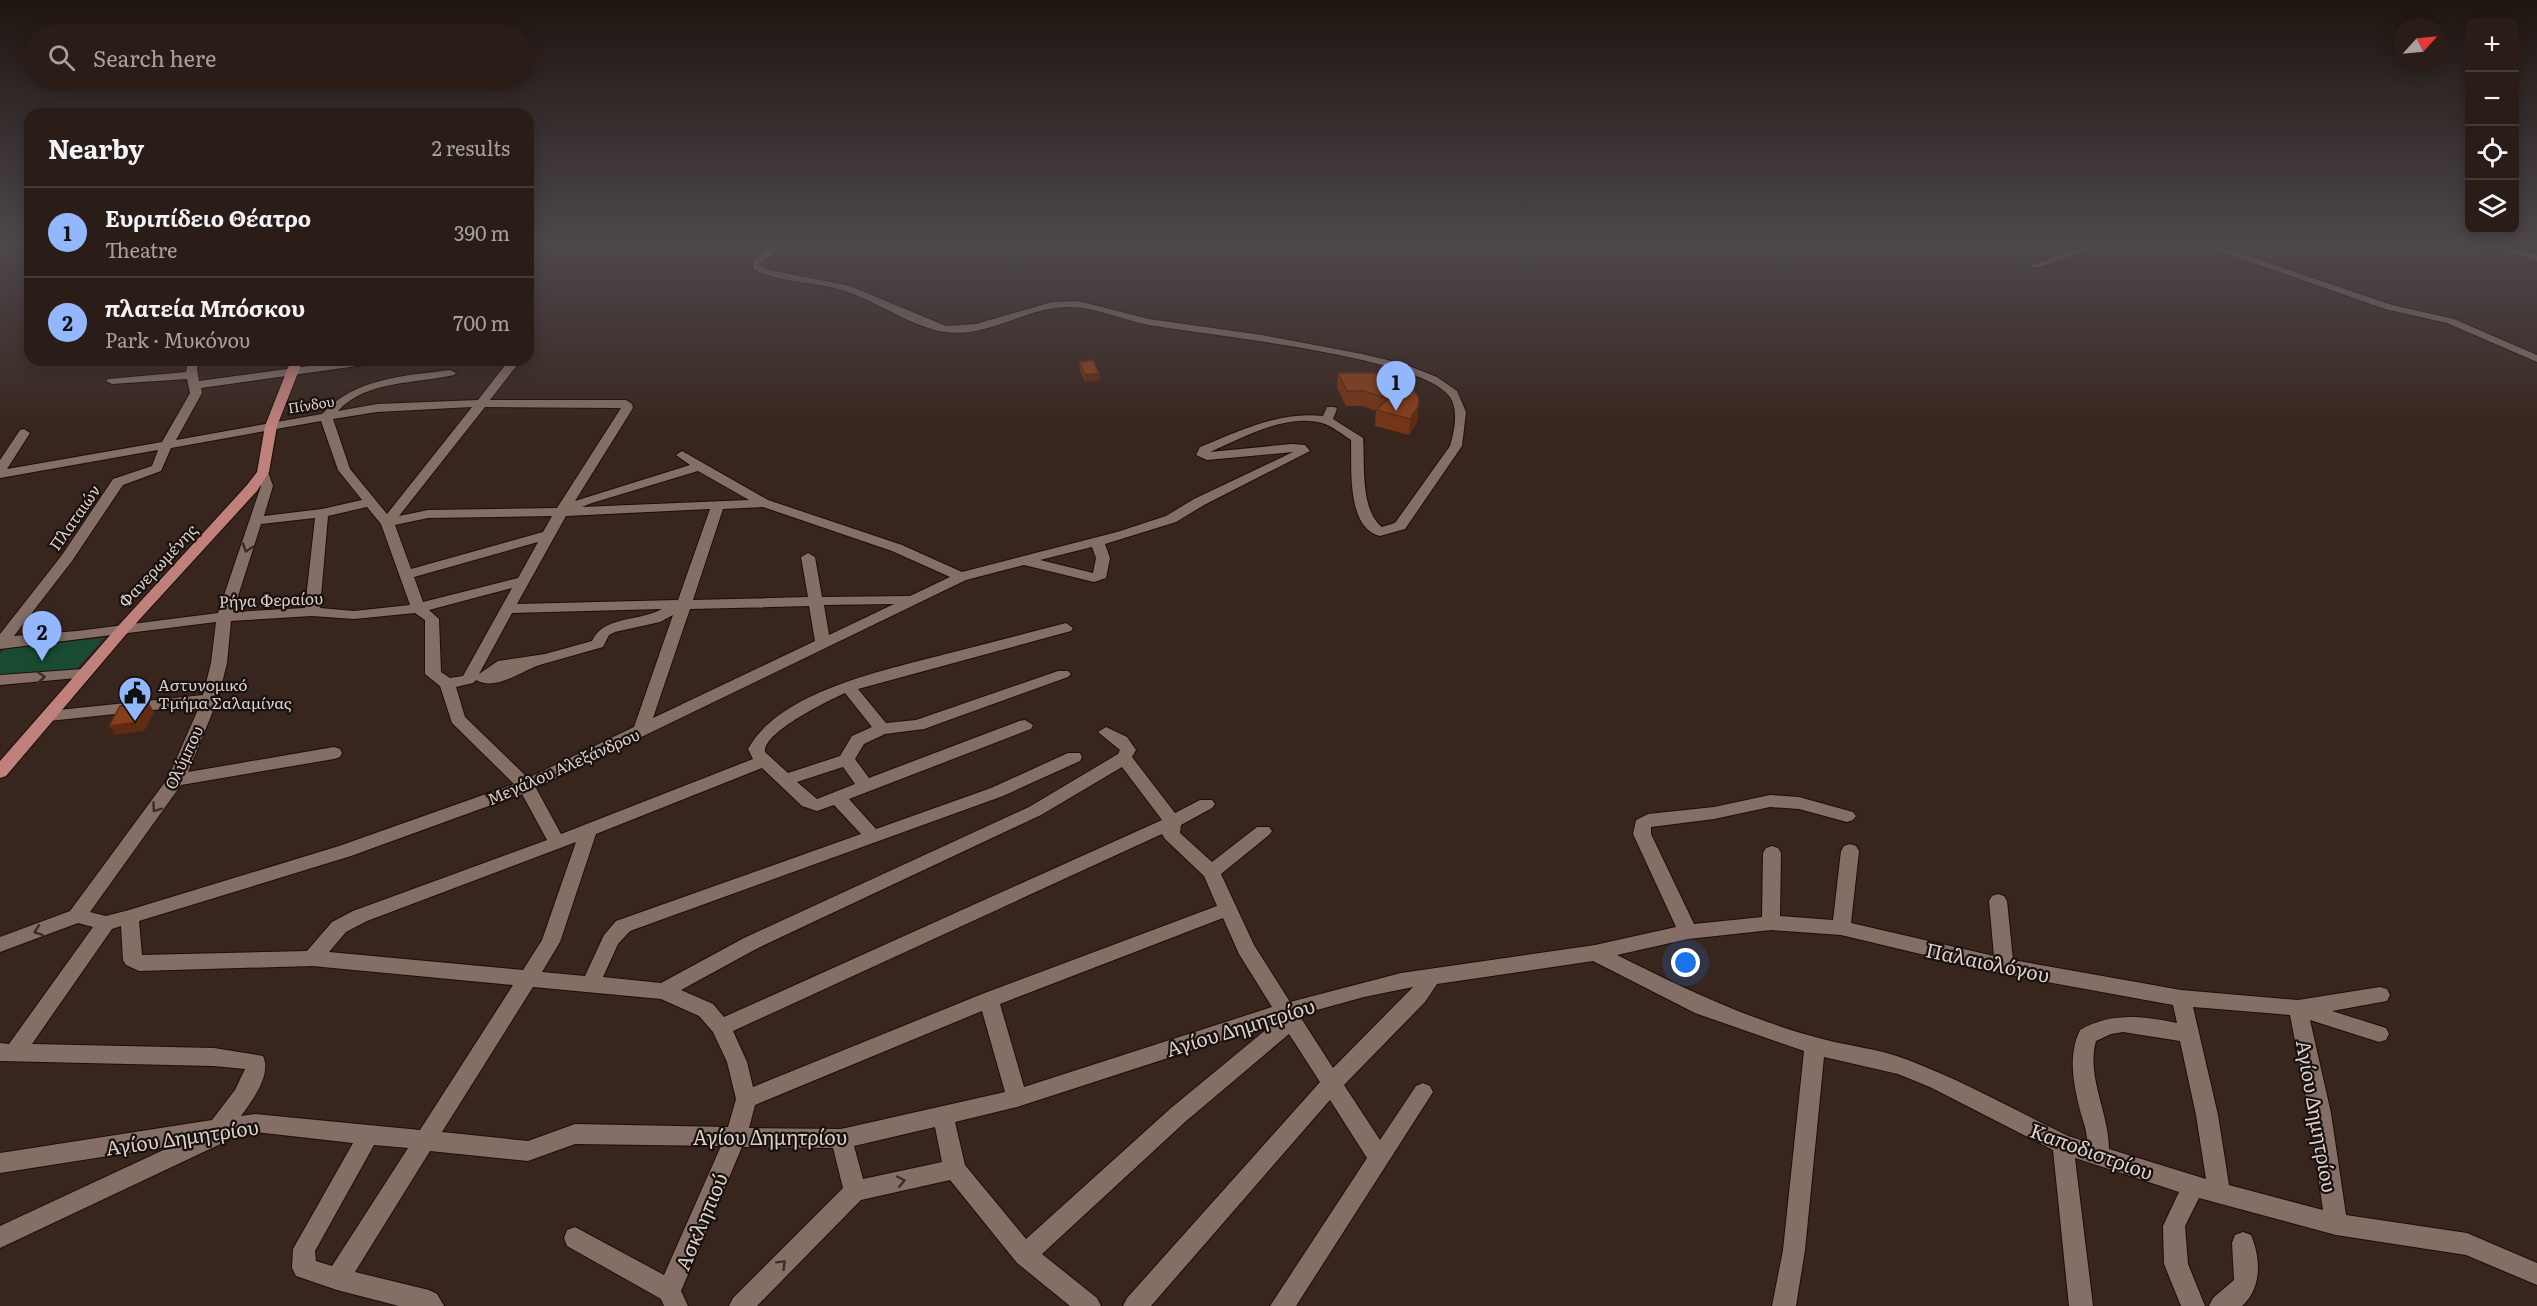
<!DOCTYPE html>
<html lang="en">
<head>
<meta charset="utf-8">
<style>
  body { margin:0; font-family:Literata,serif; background:#362923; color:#f1f3f6 }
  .controls { position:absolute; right:18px; top:18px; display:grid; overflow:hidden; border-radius:12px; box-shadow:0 3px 15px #0003 }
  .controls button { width:54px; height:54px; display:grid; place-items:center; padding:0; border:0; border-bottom:2px solid #463a35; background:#2a1c16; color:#f1f3f6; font:30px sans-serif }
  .compass { position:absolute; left:2393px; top:18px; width:54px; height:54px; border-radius:50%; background:#2a1c16; box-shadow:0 3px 15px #0003; rotate:63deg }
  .you { position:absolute; left:1686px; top:963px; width:21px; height:21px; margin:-15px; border:4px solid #fff; border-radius:50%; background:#1a73e8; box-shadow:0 0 0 9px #1a73e833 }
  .badge { display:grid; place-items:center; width:39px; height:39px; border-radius:50%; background:#93b7fd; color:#111; font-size:20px; font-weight:700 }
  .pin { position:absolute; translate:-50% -50px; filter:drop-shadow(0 2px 3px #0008) }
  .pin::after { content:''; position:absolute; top:32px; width:21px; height:18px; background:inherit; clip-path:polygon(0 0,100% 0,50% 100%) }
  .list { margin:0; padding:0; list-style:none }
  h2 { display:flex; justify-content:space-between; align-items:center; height:78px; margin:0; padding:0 24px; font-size:26px }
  h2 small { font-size:20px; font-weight:400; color:#a5a1a1 }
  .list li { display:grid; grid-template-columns:39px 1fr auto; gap:18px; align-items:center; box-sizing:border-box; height:90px; padding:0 24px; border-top:2px solid #463a35 }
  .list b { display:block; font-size:22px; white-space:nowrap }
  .list p { margin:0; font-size:20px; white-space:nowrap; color:#a5a1a1 }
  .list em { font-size:20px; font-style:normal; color:#a5a1a1 }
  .icon { flex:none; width:33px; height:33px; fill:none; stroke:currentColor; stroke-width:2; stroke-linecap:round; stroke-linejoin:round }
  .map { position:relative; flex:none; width:2537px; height:1306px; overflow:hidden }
  .search { position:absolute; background:#2a1c16; box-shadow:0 3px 15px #0003; left:24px; top:24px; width:510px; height:66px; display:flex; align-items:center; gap:15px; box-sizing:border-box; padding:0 21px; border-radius:33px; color:#a5a1a1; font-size:22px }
  .panel { position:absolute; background:#2a1c16; box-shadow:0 3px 15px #0003; left:24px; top:108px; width:510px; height:258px; border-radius:18px }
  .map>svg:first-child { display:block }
  .green { fill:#1a4b32 }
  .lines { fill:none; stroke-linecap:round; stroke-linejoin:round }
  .minor-casing { stroke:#1e0e08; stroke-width:2 }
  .major-casing { stroke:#1e0e08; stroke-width:2 }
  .minor { fill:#846e66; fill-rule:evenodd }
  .major { fill:#c0807b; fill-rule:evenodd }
  .wall { fill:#753517 }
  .shaded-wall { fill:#5f2b13 }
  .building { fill:#883e1b; stroke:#5f2b13; stroke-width:1.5 }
  .oneway { stroke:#392d28 }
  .labels { text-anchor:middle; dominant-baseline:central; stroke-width:4.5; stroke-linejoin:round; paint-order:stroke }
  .far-street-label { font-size:14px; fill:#dbcfca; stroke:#19110e }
  .street-label { font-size:16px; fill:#dbcfca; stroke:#19110e }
  .poi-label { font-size:16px; fill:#dbcfca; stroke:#19110e; text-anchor:start }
  .near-street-label { font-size:20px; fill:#dbcfca; stroke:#19110e }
</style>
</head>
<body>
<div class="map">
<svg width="2537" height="1306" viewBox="0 0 2537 1306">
  <rect width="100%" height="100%" fill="#38261e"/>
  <!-- green -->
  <path class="green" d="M104,638l-27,31 -77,6v-21l6,-6z"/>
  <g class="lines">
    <defs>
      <g id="minor">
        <path d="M772,246h11l-22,17v3l9,4 80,16 96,40 30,-2 76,-22 26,-1 71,18 113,16 100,19 42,10 33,13 20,14 9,21 -4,34 -57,83 -25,7c-34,-8 -28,-69 -29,-96 -9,-6 -19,-14 -29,-17 -37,-10 -79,15 -112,29l81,-8 14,1 5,6 -106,54 -28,17 -71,22 5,14 -4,20 -12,4 -70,-17 -58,15 -430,208 25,46 192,-75 -5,-10c32,-59 142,-80 202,-96 39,-10 77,-20 116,-30l7,5 -2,3 -213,58 28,34 30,-3 142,-49h10l3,3 -3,3 -144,52 -39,5 -21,10 -9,15 14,19 150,-57 6,-1 8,5 -2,4 -182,70 27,30 115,-41 77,-35h12l2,4 -2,4 -77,35 -373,135 -12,13 -15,33 58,6 83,-45 285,-131 89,-53 2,-4 -22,-18 8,-5 21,10 9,13 -4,7 43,56 25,-13h12l3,4 -3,4 -31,17 -1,8 32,29 45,-35h12l3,4 -3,4 -48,39 33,71 36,57 111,-29 194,-28 81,-18 -43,-93 3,-14 12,-6 66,-7 56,-12 29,2 54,15 3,4 -3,4 -6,2 -48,-13 -29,-2 -56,12 -63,8v7l43,90 68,-7 1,-64 3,-5 6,-2 6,2 3,5 -1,63 53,4 8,-69 3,-5 6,-2 6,2 3,5 -8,72 143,33 -5,-55 3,-5 6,-2 6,2 3,5 6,59 168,30 117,10 82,-13 7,2 3,6 -3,6 -55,10 54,17 3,6 -3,6 -7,2 -69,-22 21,93 15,102 121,18 70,30v22l-71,-30 -130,-20 -137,-37 -14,28 3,38 17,42h-24l-17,-42 -1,-38 16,-34 -104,-34 18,148h-24l-16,-156 -123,-63 -32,-13 -74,-17 -19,193 -9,56h-24l11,-56 21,-199 -109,-38 -102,-52 -156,23 -12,18 -81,83 36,55 36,-54 7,-3 7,3 3,6 -137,214h-26l97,-148 -37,-58 -179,206h-28l4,-8 193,-216 -31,-48 -104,88 -143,132 55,44 4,8h-31l-53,-43 -67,-83 -89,20 -104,106h-28l4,-8 110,-110 -10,-40 -91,-1 -61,144 7,15h-24l-3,-7 -94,-53 -3,-8 3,-8 8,-3 89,48 57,-129 -146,-2 -47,17 -98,-10 -75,121 74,18 8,4 7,12h-45l-62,-16 -41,-14 -4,-8 1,-19 60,-106 -98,-11 -25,4 -1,4 -229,108v-22l172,-80 -172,27v-20l212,-33 23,-30 10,-21 -31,-3 -214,-5v-18l9,1 84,-117 -15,-4 -78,29v-15l70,-26 98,-133 32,-73 -151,16 -8,-5 8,-5 154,-16 8,-32 5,-41 -216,27v-15l62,-79 51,-76 39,-13 6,-16 -158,28v-18l20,-30 4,-1 6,4 -23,36 155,-27 28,-49 -3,-14 -75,5 -6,-3 2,-2 78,-7 2,-12h12l-3,8 2,13 154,-21h31l-6,3 -177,25 1,5 -26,47 146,-26c33,-36 82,-38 128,-44l6,3 -2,2c-38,9 -88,5 -116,36l39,-7 101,-4 31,-40h12l-31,40h136l6,4 1,4 -58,93 115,-36 -14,-10 6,-4 86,49 134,45 60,27 155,-40 49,-16 28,-17 99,-47 -86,8 -11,-5 4,-8c39,-16 79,-36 123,-31l4,-9h8l2,2 -4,10 30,19c2,26 -3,72 19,89l13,-4 55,-77c4,-14 9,-35 0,-49 -28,-41 -246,-62 -301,-72 -27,-5 -53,-18 -80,-18 -43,0 -80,31 -124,25 -31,-4 -69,-31 -100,-41 -31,-10 -63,-7 -92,-22v-9zM472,407l-85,107 -37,-45 -17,-50 44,-7zM485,407l136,1 -64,100 -129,2 -29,6zM321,421l17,49 24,30 -40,9 -58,7 9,-30 -6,-17h-8l-2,3 4,14 -43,127 -141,18 -63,5 58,-75 51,-76 38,-14 10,-23zM698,471l51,29 -167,7 10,-4zM367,507l14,17 29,81 -56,6 -34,-3 8,-92zM763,507l129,44 58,26 -40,19 -88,1 -7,-40 -7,-4 -7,4 7,40 -115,3 30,-91zM710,509l-32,91 -161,4 49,-88zM552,516l-9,16 -132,37 -16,-44 33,-7zM315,518l-10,90 -72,4 28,-88zM538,542l-20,36 -95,24 -9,-25zM1092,547l4,11 -3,15 -53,-13zM512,588l-49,88 -13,2 -9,-6 -2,-53 -10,-9zM894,604l-65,31 -5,-30zM809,606l6,35 -162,77 37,-109zM662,609c-23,13 -58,6 -70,32l-47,13 -47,7 -19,13 33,-61zM415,613l10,7v54l15,12 12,37 62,61 -175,62 -210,64 -23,6 -16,-4 91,-127 153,-26 6,-2 2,-4 -2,-4 -6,-2 -146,25 30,-73 9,-36 4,-42 81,-5 42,3zM673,615l-39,112 -106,51 -63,-61 -9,-30 17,-4 3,-3c21,12 47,-11 67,-16 20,-6 40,-11 60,-17l6,-12 6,-3 45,-10zM845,693l27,34 -20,9 -12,20 -52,17 -23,-21c-2,-20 63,-51 80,-59zM843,767l12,17 -38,15 -20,-17zM1122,767l40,53 -438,197 -11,-13 -32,-14 77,-42 283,-133zM762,768l40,38 15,5 17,-6 27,29 -245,87 -12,14 -19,41 -43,-4 18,-30 36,-108zM522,794l25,46 -194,71 -21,11 -25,29 -165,4 -3,-34 212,-65zM1162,834l3,5 39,37 13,30 -235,88 -229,93 -6,-25 -14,-31zM576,842l-34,98 -19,30 -194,-18 17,-20 21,-11zM1223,918l16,36 33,53 -248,80 -24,-83zM121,926l2,34 3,5 13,6 173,-5 201,19 -93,145 -165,-16 -14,2c11,-15 31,-41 22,-60l-49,-8 -182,-4 80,-115zM1771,930l70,5 163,39 169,31 4,18c-35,-7 -65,-11 -97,7 -13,27 -6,56 1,84 3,10 6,17 6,28l-19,-6c-53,-26 -105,-55 -160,-76 -30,-12 -63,-14 -93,-23 -72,-20 -132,-49 -198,-82l71,-16zM533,987l128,12 38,17 14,16 14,30 9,37 -8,28 -153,-3 -47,17 -86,-9zM1413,987l-80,81 -34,-53 65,-18zM2193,1007l97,8 19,98 14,97 -94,-25 -11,-70zM982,1011l23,81 -164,37 -92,-1 6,-23zM1273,1024l-102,84 -145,131 -61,-74 -10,-43 62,-15zM2123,1032l57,9 16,74 10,64 -97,-30c0,-37 -23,-72 -13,-108l15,-7zM935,1127l7,35 -79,17 -9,-33zM374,1145l34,3 -76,118 -16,-5 -1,-10z"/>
        <path d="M2084,246h13l-60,22 -8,-2z"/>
        <path d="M2205,246h13l174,59 62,14 83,36v7l-90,-39 -62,-14z"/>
        <path d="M2496,246h13l28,9v6z"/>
        <path d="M83,669l5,2 3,3 -3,3 -88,8v-10z"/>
        <path d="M2243,1232l8,3c10,24 11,53 -9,71h-33l4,-8 21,-18 -2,-37 3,-8z"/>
      </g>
      <path id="major" d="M291,360h12l-26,66 -8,46 -12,19 -128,140 -123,145 -6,2v-17l119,-136 128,-140 10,-13 8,-46z"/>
    </defs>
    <!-- minor casing -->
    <use href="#minor" class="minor-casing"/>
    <!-- major casing -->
    <use href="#major" class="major-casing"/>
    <!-- minor -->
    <use href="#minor" class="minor"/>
    <!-- major -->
    <use href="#major" class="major"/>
  </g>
  <!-- wall -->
  <g class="wall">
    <path d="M1079,362l20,11 1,7 -15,2 -5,-12z"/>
    <path d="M1338,373l81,26 -2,23 -8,13 -34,-9 1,-15 -13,-5h-17l-9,-18z"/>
  </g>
  <!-- shaded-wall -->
  <g class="shaded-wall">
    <path d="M1099,373l1,7 -15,2v-7z"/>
    <path d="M1418,407l-1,15 -8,13 1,-16z"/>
    <path d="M149,703l5,9 -10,19 -29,4 -6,-9z"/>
  </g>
  <!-- building -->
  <g class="building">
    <path d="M1093,360l6,13 -14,2 -6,-13z"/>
    <path d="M1338,373h36l21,5 20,13 4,8 -1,8 -8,12 -34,-9 12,-11 -24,-8h-17z"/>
    <path d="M149,703l-11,19 -29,4 11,-20z"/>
  </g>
  <!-- one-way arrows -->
  <defs><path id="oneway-chevron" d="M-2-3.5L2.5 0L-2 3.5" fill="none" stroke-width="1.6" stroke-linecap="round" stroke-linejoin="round" transform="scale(1.5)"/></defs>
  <g class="oneway">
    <use href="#oneway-chevron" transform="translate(247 548) rotate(108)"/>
    <use href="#oneway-chevron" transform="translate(41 677) rotate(-4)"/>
    <use href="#oneway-chevron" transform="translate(156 808) rotate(126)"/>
    <use href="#oneway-chevron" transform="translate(38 931) rotate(160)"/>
    <use href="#oneway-chevron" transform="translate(901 1181) rotate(-12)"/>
    <use href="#oneway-chevron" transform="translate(782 1264) rotate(-45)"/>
  </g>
  <!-- sky -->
  <linearGradient id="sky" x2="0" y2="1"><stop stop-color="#1f1510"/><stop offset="0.57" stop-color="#4d474c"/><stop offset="1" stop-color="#4d474c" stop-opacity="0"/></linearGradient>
  <rect width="2537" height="428" fill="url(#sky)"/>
  <!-- icons -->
  <defs>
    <symbol id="civic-pin" viewBox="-11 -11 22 30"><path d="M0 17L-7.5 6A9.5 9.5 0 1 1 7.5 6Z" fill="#93b7fd" stroke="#19110e"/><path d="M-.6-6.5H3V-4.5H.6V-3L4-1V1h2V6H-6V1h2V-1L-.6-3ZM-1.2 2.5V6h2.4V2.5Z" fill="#111"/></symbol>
  </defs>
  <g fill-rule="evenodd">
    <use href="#civic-pin" x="116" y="674" width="38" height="52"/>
  </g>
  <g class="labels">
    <!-- far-street labels -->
    <g class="far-street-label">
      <text transform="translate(311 404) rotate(-9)">Πίνδου</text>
    </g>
    <!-- street labels -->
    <g class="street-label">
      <text transform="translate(74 517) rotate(-55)">Πλαταιών</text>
      <text transform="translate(157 565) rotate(-47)">Φανερωμένης</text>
      <text transform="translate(271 599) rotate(-2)">Ρήγα Φεραίου</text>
      <text transform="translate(183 757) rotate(-65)">Ολύμπου</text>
      <text transform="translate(563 766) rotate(-24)">Μεγάλου Αλεξάνδρου</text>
    </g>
    <!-- poi labels -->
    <g class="poi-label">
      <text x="158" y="684">Αστυνομικό<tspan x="158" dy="18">Τμήμα Σαλαμίνας</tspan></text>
    </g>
    <!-- near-street labels -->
    <g class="near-street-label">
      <text transform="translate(1988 961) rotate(12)">Παλαιολόγου</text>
      <text transform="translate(1240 1026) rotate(-17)">Αγίου Δημητρίου</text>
      <text transform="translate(2318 1116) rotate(80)">Αγίου Δημητρίου</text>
      <text transform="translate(182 1136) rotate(-8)">Αγίου Δημητρίου</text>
      <text x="770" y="1136">Αγίου Δημητρίου</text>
      <text transform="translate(2092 1150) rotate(20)">Καποδιστρίου</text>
      <text transform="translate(700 1221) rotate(-67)">Ασκληπιού</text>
    </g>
  </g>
</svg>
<div class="controls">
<button>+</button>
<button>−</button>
<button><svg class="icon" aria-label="locate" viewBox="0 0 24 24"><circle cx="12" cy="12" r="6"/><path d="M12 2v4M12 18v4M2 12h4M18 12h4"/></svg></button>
<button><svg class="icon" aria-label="layers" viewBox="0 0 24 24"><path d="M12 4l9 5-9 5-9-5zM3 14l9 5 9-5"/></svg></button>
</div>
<svg class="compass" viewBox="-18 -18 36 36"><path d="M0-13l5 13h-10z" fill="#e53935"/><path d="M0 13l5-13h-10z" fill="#a5a1a1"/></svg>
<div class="you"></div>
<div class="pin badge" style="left:1396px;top:411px">1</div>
<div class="pin badge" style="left:42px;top:661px">2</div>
<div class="search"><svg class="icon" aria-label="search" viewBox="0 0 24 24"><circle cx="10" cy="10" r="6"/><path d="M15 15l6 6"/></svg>Search here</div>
<section class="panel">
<h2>Nearby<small>2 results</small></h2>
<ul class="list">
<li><span class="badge">1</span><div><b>Ευριπίδειο Θέατρο</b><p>Theatre</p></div><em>390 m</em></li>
<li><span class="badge">2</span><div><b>πλατεία Μπόσκου</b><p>Park · Μυκόνου</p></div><em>700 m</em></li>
</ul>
</section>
</div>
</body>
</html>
